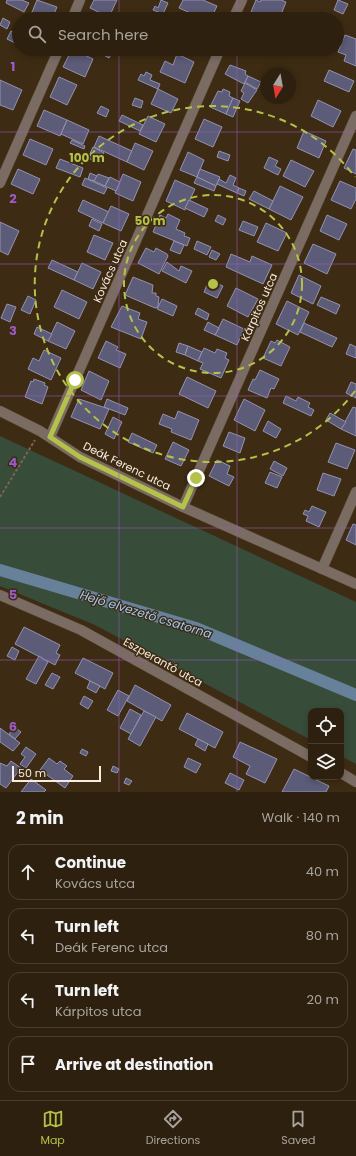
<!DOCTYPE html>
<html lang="en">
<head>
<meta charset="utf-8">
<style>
  body { margin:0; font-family:Poppins,sans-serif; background:#3a2d1c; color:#f1f3f6 }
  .controls { position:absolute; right:12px; bottom:12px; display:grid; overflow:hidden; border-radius:8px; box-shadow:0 2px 6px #0003 }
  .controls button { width:36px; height:36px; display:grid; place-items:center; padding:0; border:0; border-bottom:1px solid #493e2e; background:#2e200e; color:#f1f3f6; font:20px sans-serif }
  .compass { position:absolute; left:260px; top:68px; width:36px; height:36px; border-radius:50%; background:#2e200e; box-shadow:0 2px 6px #0003; rotate:191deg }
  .scale { position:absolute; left:12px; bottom:10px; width:89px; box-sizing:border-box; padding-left:4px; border:2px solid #f8ecde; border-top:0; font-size:11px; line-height:14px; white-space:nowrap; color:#f8ecde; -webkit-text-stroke:3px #3e2b13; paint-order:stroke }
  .stop { position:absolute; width:12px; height:12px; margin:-9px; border:3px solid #b4c24a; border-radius:50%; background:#fff }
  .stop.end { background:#b4c24a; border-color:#fff; box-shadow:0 1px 4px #0008 }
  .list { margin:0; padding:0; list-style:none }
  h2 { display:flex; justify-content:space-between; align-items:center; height:52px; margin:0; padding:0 16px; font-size:17px }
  h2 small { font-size:13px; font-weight:400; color:#a7a39e }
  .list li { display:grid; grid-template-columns:26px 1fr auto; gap:12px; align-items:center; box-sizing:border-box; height:56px; margin:0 8px 8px; padding:0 8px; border:1px solid #493e2e; border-radius:12px }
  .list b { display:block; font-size:15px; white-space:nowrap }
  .list p { margin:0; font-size:13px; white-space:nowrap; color:#a7a39e }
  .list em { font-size:13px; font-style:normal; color:#a7a39e }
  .icon { flex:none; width:22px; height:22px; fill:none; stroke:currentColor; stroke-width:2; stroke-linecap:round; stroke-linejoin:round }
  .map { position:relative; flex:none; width:356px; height:792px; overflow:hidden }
  .search { position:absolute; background:#2e200e; box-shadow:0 2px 6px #0003; left:12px; right:12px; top:12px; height:44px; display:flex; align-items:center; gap:10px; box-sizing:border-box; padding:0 14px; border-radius:22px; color:#a7a39e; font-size:15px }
  .sheet { height:308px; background:#2e200e }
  nav { display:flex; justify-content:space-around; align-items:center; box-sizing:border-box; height:56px; border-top:1px solid #493e2e; background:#2e200e; font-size:11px; color:#a7a39e }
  nav a { display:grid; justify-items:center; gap:2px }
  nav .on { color:#b4c24a }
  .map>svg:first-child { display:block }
  .green { fill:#384c3a }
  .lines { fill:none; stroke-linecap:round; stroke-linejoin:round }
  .canal { stroke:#67819b; stroke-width:12 }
  .building { fill:#5c5b78; stroke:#9392b1 }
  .street-casing { stroke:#58462f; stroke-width:11 }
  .path { stroke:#766550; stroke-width:2; stroke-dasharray:3 2; stroke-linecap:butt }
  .street { stroke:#7a6c63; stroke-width:10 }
  .route { stroke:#b4c24a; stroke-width:5 }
  .grid { fill:none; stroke:#9a5cc7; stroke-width:1; stroke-opacity:0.55 }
  .ring { fill:none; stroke:#b4c24a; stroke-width:2; stroke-dasharray:7 5 }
  .labels { text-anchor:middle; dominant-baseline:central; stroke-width:3; stroke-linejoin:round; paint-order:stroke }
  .street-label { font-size:11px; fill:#f8ecde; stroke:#3e2b13 }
  .water-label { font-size:12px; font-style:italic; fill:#9ccaf6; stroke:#3e2b13 }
  .grid-label { font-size:13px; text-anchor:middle; font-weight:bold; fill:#9a5cc7; stroke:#3e2b13; stroke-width:3; stroke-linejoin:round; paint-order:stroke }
  .centre { fill:#b4c24a; stroke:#3e2b13; stroke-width:2 }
  .ring-label { font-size:12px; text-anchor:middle; font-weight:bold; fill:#b4c24a; stroke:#3e2b13; stroke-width:3; stroke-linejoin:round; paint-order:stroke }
</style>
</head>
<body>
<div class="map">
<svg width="356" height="792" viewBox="0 0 356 792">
  <rect width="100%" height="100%" fill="#3e2b13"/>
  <!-- green -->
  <path class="green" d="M0,436l356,166v162l-15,-8v-45h-30v29l-216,-115 -95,-39z"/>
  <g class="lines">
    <!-- canal -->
    <path class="canal" d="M0,570l196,58 160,67"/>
  </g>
  <!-- building -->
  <g class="building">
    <path d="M7,0h15l7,3 -5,9 -18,-9z"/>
    <path d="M37,0l20,7 -5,12h-16l-6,-2z"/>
    <path d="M94,0h23l-8,17 -19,-9z"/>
    <path d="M161,0l7,3 -5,11 -10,-4 2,-4 3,2z"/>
    <path d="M183,0h20l14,6 -6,13h-7l-25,-11z"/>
    <path d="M256,0l4,2 1,-2h20l5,2 -4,10 3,1 -3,6h-16l-15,-7z"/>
    <path d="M338,0l10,4 -5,10 -9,-4z"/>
    <path d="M163,14l10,5h-13z"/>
    <path d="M3,18l7,4 -3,7 -7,-4z"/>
    <path d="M19,26v19l-12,-6 4,-8 5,2z"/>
    <path d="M345,35l11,4v27l-12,-5 2,-6 -8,-3z"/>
    <path d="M28,49h12l-2,5z"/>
    <path d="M72,49l21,10 -8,18 -22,-10z"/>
    <path d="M104,49l8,3 -3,6 -7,-4z"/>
    <path d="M257,49h11l-3,6 -9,-4z"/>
    <path d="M177,54l17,8 -9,21 -25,-11 5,-11 8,4z"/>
    <path d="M230,65l16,6 -1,3 3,2 -4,8 -19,-10z"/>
    <path d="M329,70l25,11 -5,11 -25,-11z"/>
    <path d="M146,72l6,3 -2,5 10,4 -2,5 -20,-9 3,-6 3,2z"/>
    <path d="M248,76l13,6 -4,7 -12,-7z"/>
    <path d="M59,77l18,8 -10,20 -17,-8z"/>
    <path d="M0,80l22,10 -9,20 -13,-5z"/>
    <path d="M245,83l12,7 -9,13 -7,-4 3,-6 -3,-2z"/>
    <path d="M158,89l20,10 -7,14 -20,-9z"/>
    <path d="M223,89l7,3 -1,4 4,2 -7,16 -16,-7 8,-16 4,1z"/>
    <path d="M135,98l8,3 -2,7 -9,-3z"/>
    <path d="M233,98l7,3 -7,16 -7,-3z"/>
    <path d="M318,100l23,11 -8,16 -22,-11z"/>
    <path d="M101,106l8,4 -3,7 -9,-4z"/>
    <path d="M44,110l23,10 -7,16 -23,-10z"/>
    <path d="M122,115l21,10 -3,6 -21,-10z"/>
    <path d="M148,116l17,8 -9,18 -17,-8z"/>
    <path d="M204,119l18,8 -9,20 -18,-8z"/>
    <path d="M67,120l22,10 -6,14 -22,-10z"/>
    <path d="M304,131l22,10 -7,17 -22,-10z"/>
    <path d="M99,136l33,15 -5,11 -33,-15z"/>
    <path d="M30,139l23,10 -7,16 -23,-10z"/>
    <path d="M72,140l13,6 -1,3 -14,-6z"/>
    <path d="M135,143l18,8 -9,19 -17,-8z"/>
    <path d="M93,147l11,6 -5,10 -11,-5z"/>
    <path d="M353,149l3,1v24l-12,-6z"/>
    <path d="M219,151l11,4 -2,6 -11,-4z"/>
    <path d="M188,152l16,8 -7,17 -17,-7z"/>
    <path d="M269,157l9,4 -3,5 6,3 -3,6 -14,-7z"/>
    <path d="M60,159l23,9 -3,9 -24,-9z"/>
    <path d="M291,160l23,11 -9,16 -22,-11z"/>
    <path d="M18,169l22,10 -7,15 -22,-10z"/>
    <path d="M200,169l20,8 -4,9 -19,-9z"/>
    <path d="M90,173l7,3 -3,5 -6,-2z"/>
    <path d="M98,174l11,4 -4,8 -11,-5z"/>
    <path d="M123,174l18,8 -8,19 -18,-8z"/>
    <path d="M230,175l6,3 -3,7 6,3 -2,5 -20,-9 2,-5 7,4z"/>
    <path d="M110,177l10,5 -4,9 -11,-5z"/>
    <path d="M197,177l19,9 -2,5 -20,-8z"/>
    <path d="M85,178l22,10 -3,6 -22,-9z"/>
    <path d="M175,180l20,9 -10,21 -19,-9z"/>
    <path d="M340,181l16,7v11l-5,10 -20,-9z"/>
    <path d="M280,186l23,11 -12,23 -22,-11z"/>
    <path d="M239,188l7,3 -2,5 -7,-3z"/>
    <path d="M254,191l19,10 -4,8 -20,-10z"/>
    <path d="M83,200l26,12 -6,11 -25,-12z"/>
    <path d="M189,200l19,9 -4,8 -19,-9z"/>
    <path d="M111,206l18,8 -8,17 -18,-8z"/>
    <path d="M168,214l12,6 -4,9 9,4 -1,3 6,2 -3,8 -34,-14 7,-17 6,3z"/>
    <path d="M218,215l8,4 -3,6 -8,-4z"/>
    <path d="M327,215l20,9 -8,16 -19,-9z"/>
    <path d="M92,219l10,5 -3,7 -10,-5z"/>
    <path d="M243,221l15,6 -4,9 -15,-6z"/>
    <path d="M0,222l19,9 -11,24 -8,-4z"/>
    <path d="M266,223l21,10 -9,18 -21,-9z"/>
    <path d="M94,235l19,8 -8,17 -18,-8z"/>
    <path d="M174,241l10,4 -4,9 -10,-4z"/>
    <path d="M197,241l14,6 -4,8 -13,-6z"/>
    <path d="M313,244l23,10 -9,20 -23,-11z"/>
    <path d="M146,248l8,4 2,-4 11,6 1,2 -9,18 -21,-11z"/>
    <path d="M212,250l8,4 -4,6 -7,-3z"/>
    <path d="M231,254l19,8 2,-6 20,9 -9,19 -37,-17z"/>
    <path d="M52,260l26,12 -4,8 -26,-12z"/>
    <path d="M167,262l12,9 2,-5 11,5 -6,12 -24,-12z"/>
    <path d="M82,263l19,9 -8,17 -19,-9z"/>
    <path d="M299,275l22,11 -8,18 -22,-11z"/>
    <path d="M133,277l20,8 -1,8h4v3l3,1 -1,10 -3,1 -30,-13z"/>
    <path d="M209,280l14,6 -6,12 -13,-6z"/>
    <path d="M236,288l22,11 -10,18 -21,-11z"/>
    <path d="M62,290l25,12 -8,17 -25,-12z"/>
    <path d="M28,296l8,4 -6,14 -9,-4z"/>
    <path d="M321,297l19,8 -4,9 -19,-9z"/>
    <path d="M162,299l15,7 -4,10 -16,-7z"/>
    <path d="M287,301l22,11 -11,23 -22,-11z"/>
    <path d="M7,304l9,3 -6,15 -9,-4z"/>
    <path d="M122,306l18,7 -2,6 9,3 -6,17 -30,-12z"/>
    <path d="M198,308l11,6 -2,6 -12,-6z"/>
    <path d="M223,319l21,10 -7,16 -22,-10z"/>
    <path d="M57,322l18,9 -9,18 -18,-8z"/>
    <path d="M208,322l11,6 -4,7 -11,-5z"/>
    <path d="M304,323l33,15 -5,9 -32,-15z"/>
    <path d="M37,327l15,7 -4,7 -14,-7z"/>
    <path d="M277,340l13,7 -9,19 -18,-8 8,-17 4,2z"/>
    <path d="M106,341l12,6 -2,3 10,4 -6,14 -22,-10z"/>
    <path d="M179,343l9,3 -3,9 -9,-3z"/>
    <path d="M350,344l6,3v11l-10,-4z"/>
    <path d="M188,346l14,6 -4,9 -13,-6z"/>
    <path d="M204,348l11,5 2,-4 10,4 -2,5 4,2 -8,18 -21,-9 3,-6 -5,-2z"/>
    <path d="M44,350l17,8 -10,22 -23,-11 5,-11 6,3z"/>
    <path d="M260,370l19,9 -5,10 -3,-1 -4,10 -19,-8 5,-11 2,1z"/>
    <path d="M89,371l20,10 -8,19 -20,-10z"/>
    <path d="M187,377l29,14 -8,17 -29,-14z"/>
    <path d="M34,379l11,4 -1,2 4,2 -6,17 -17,-7 6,-16 2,1z"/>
    <path d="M351,382l5,2v14l-10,-5z"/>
    <path d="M286,396l10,5 2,-4 12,6 -2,4 6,3 -3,6 -28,-13z"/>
    <path d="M79,399l30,10 -9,20 -29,-12z"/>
    <path d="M107,399l21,9 -3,7 -21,-8z"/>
    <path d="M244,399l21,11 -10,21 -21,-11z"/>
    <path d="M353,407l3,1v28l-15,-7z"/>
    <path d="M178,411l21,9 -8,20 -20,-8 1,-3 -13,-5 4,-10 12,5z"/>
    <path d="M330,413l16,9 -5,7 -15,-9z"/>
    <path d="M113,417l9,5 -8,17 -9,-5z"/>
    <path d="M268,421l13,8 -5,9 -13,-7z"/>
    <path d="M229,432l16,6 -5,15 -17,-7z"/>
    <path d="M132,433l25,12 -4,8 -25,-11z"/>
    <path d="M173,442l16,8 -8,16 -16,-7z"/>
    <path d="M336,443l19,7 -8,19 -19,-7z"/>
    <path d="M217,460l13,6 -3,8 7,3 -5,9 -20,-10z"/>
    <path d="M274,461l13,7 -4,8 -13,-7z"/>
    <path d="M270,472l12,5 -5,11 -12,-5z"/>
    <path d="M323,473l18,6 -7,17 -17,-6z"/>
    <path d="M312,506l14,6 -7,15 -13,-6 2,-5 -5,-2 2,-4 4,2z"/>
    <path d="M353,524l3,1v20l-10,-5z"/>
    <path d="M24,627l36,18 -4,8 4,2 -5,10 -40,-21z"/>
    <path d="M12,647l7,4 -4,9 -8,-4z"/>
    <path d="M39,656l9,6 -12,22 -10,-5z"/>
    <path d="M83,658l30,15 -8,16 -30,-16z"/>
    <path d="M52,673l8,4 -7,12 -8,-4z"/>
    <path d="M90,681l10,5 -4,7 -9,-5z"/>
    <path d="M135,685l36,20 -9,16 -35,-20z"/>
    <path d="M118,690l11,6 -11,20 -11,-6z"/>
    <path d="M84,696l9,5 -5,8 -8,-5z"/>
    <path d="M130,709l11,6 -10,19 -11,-6z"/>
    <path d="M144,711l12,6 -16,29 -12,-7z"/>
    <path d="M187,713l36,19 -8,16 -36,-19z"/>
    <path d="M14,727l7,5 -6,7 -6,-5z"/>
    <path d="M0,728l20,15 -7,8 -13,-9z"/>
    <path d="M198,739l10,5 -3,7 -10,-6z"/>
    <path d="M240,742l37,17 -12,24 -19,-9 4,-8 -17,-9z"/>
    <path d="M26,747l10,7 -10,14 -6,-4 5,-7 -4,-3z"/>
    <path d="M82,749l6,3 -2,4 -6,-3z"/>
    <path d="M49,758l8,6 3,-3 7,5 -3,3 9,7 -8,12 -25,-18z"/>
    <path d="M188,758l13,6 -5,9 -12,-6z"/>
    <path d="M11,761l10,7 -15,20 -6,-4v-21l7,3z"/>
    <path d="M113,766l6,3 -2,4 -6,-2z"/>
    <path d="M294,769l35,17 -3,6h-44z"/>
    <path d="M230,773l14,7 -5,10 -14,-7z"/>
    <path d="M126,778l6,3 -3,4 -5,-2z"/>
    <path d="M31,779l15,11 -2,2h-23z"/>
  </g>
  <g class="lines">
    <defs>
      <g id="street">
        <path d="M72,19l8,-19"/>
        <path d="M233,19l9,-19"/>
        <path d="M0,183l59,-134"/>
        <path d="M0,411l40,20 40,26 103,50 173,77"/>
        <path d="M50,437l170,-388"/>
        <path d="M183,507l173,-391"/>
        <path d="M322,569l34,-77"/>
        <path d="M0,595l81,35 230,127"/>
        <path d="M341,773l15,9"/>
      </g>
    </defs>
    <!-- street casing -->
    <use href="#street" class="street-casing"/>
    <!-- path -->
    <path class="path" d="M0,497l35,-57"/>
    <!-- street -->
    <use href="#street" class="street"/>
  </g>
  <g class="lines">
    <!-- route -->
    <path class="route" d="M75,380l-25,57 30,20 103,50 13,-29"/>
  </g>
  <!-- grid -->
  <path class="grid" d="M119,0v19M237,0v19M119,49v743M237,49v743M0,132h356M0,264h356M0,396h356M0,528h356M0,660h356"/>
  <!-- distance rings -->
  <g class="ring">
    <circle cx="213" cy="284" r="89"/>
    <path d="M355 391A178 178 0 1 1 355 177"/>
  </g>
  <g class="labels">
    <!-- street labels -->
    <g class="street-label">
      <text transform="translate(110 271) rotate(-66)">Kovács utca</text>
      <text transform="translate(259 307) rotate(-66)">Kárpitos utca</text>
      <text transform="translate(127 466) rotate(26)">Deák Ferenc utca</text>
      <text transform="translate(163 662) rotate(29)">Eszperantó utca</text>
    </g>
    <!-- water labels -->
    <g class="water-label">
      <text transform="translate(146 614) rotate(17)">Hejő elvezető csatorna</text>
    </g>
  </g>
  <g class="grid-label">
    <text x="13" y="71">1</text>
    <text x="13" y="203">2</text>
    <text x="13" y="335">3</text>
    <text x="13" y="467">4</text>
    <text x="13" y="599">5</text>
    <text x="13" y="731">6</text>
  </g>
  <circle cx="213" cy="284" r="6" class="centre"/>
  <g class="ring-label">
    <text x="87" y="162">100 m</text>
    <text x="150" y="225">50 m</text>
  </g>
</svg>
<div class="controls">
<button><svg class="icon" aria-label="locate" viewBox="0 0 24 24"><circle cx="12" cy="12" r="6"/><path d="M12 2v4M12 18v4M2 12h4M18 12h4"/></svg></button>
<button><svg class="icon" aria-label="layers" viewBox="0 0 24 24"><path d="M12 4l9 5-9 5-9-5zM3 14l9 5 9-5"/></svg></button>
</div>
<svg class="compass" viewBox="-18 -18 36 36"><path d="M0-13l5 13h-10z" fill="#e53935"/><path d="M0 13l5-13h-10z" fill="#a7a39e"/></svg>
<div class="scale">50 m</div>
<div class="stop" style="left:75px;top:380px"></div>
<div class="stop end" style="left:196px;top:478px"></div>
<div class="search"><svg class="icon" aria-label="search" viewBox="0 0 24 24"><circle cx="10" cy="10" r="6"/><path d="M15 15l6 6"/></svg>Search here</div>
</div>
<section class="sheet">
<h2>2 min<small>Walk · 140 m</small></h2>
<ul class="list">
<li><svg class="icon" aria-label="ahead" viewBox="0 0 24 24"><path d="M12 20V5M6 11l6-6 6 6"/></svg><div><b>Continue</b><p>Kovács utca</p></div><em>40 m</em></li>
<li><svg class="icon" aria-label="left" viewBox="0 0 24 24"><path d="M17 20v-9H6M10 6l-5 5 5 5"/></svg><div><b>Turn left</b><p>Deák Ferenc utca</p></div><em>80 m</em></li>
<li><svg class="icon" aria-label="left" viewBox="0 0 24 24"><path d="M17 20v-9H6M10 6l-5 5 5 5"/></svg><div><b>Turn left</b><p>Kárpitos utca</p></div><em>20 m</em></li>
<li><svg class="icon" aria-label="arrive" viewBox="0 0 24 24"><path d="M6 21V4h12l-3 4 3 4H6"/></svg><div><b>Arrive at destination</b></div></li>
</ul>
</section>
<nav>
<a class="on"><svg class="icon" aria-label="map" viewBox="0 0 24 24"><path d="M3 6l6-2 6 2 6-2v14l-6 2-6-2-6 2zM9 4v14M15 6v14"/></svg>Map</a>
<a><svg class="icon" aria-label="directions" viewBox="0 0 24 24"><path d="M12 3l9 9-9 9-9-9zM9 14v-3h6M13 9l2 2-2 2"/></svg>Directions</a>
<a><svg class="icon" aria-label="saved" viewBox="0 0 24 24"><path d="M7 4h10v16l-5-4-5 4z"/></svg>Saved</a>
</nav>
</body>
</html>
